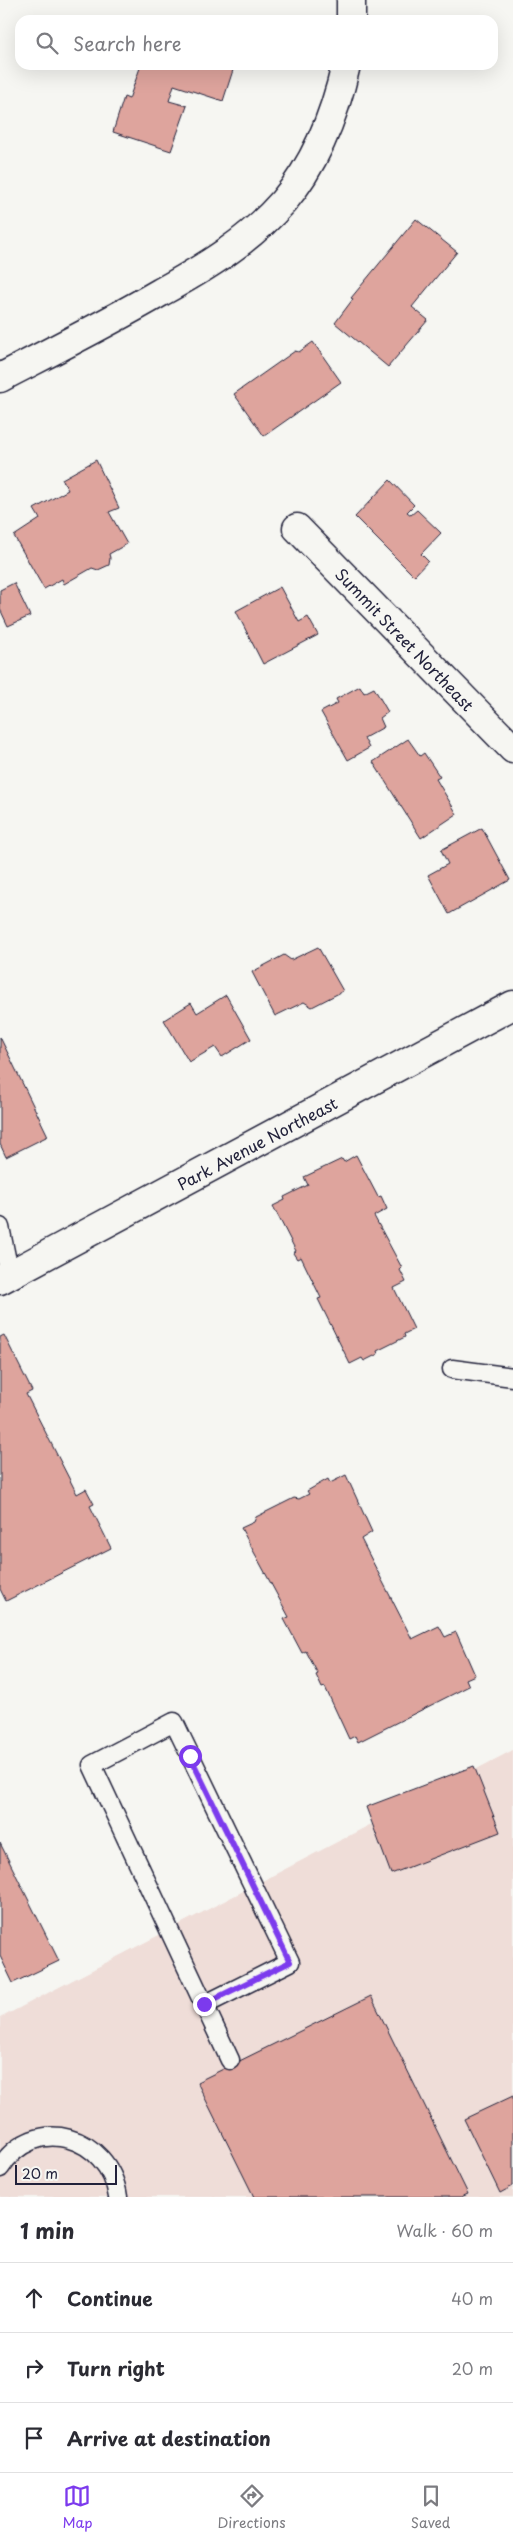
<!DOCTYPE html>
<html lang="en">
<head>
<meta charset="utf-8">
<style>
  body { margin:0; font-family:"Playpen Sans",sans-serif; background:#f7f7f7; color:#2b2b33 }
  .scale { position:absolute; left:15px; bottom:12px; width:102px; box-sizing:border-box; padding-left:5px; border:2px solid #22223b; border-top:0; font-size:14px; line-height:18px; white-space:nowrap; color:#22223b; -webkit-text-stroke:4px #f6f6f2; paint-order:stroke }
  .stop { position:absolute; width:15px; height:15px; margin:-11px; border:4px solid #7c3aed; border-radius:50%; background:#fff }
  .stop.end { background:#7c3aed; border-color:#fff; box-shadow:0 1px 5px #0008 }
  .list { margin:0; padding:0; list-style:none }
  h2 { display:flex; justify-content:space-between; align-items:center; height:65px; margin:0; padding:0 20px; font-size:21px }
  h2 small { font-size:16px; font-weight:400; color:#7c7c81 }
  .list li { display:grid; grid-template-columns:32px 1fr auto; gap:15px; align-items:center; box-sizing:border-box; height:70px; padding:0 20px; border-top:1px solid #e1e1e2 }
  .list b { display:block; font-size:19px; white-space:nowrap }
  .list em { font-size:16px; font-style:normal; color:#7c7c81 }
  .icon { flex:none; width:28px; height:28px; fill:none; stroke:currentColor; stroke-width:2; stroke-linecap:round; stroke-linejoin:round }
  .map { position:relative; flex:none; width:513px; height:2197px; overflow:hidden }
  .search { position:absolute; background:#fff; box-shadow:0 5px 20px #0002; left:15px; right:15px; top:15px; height:55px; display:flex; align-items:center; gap:12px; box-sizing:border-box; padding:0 18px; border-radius:15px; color:#7c7c81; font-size:19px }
  .sheet { height:275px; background:#fff }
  nav { display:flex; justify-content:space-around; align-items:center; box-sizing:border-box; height:70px; border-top:1px solid #e1e1e2; background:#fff; font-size:14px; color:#7c7c81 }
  nav a { display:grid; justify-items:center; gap:2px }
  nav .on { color:#7c3aed }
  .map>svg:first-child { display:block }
  .built { fill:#efddd8 }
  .building { fill:#dea49d; stroke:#22223b }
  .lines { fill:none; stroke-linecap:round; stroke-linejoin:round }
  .service-casing { stroke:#22223b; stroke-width:21 }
  .minor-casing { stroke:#22223b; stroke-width:31 }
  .service { stroke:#f6f6f2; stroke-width:18 }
  .minor { stroke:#f6f6f2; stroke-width:28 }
  .route { stroke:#7c3aed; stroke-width:6 }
  .labels { text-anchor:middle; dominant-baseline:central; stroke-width:5; stroke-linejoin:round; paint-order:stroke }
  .street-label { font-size:16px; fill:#22223b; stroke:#f6f6f2 }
</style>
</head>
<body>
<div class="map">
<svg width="513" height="2197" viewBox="0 0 513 2197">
  <rect width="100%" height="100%" fill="#f6f6f2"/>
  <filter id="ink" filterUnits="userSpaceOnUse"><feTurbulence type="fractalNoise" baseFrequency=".02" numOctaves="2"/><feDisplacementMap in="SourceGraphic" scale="10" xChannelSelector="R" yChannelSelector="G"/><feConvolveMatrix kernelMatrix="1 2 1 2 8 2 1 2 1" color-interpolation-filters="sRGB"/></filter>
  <g filter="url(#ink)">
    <!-- built -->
    <path class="built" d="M513,1750v447h-513v-179z"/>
    <!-- building -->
    <g class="building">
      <path d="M141,65h88l5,2 -11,34 -49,-16 -5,16 18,5 -16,45 -58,-19 11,-35 5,2z"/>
      <path d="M416,219l41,33 -45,55 16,13 -40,47 -53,-44 18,-24 -2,-1z"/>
      <path d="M313,342l28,40 -77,54 -30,-42 61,-43 4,1z"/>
      <path d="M96,460l23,48 -10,4 18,32 -18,10 1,4 -1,7 -11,5 -6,-2 -28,16 -2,-5 -18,10 -30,-53 26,-17 -6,-10 34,-19 -6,-11z"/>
      <path d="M390,480l24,25 -7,7 4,3 6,-5 24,23 -20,21 7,7 -14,15 -59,-59z"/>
      <path d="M14,583l16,33 -22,10 -8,-17v-19z"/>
      <path d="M280,587l19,35 9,-5 10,18 -55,29 -27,-53z"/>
      <path d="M360,686l4,7 10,-5 14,24 -8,6 4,9 -20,11 5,10 -21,12 -27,-48 17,-9 -2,-4z"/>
      <path d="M408,739l12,17 4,-3 16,24 -4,2 21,35 -36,24 -48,-76z"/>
      <path d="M482,828l28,52 -61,34 -21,-39 20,-11 -7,-14z"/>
      <path d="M318,947l25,44 -31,16 -8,-5 -29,14 -23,-44 32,-17 7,5z"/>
      <path d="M226,995l25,44 -29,18 -7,-10 -26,15 -25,-42 27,-17 6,10z"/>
      <path d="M0,1037l48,99 -42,21 -6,-13z"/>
      <path d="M356,1155l22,42 3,-1 6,13 -13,7 28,52 -2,2 6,12 -12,6 20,41 -10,5 1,3 -28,14 1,3 -14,7 -2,-3 -12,6 -32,-65 3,-1 -20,-41 -4,2 -4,-6 3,-2 -23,-45 12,-6 -1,-3 24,-12 -4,-8 38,-18 2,3z"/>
      <path d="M4,1335l28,56 -6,3 51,100 9,-5 8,15 -4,2 21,42 -105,53 -6,-12v-252z"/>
      <path d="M346,1475l26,57 -11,7 51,100 27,-13 6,11 11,-5 19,43 -9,4 3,7 -111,56 -3,-6 -6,3 -24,-52 -3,1 -6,-13 2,-1 -12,-23 -4,2 -18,-34 5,-2 -48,-89 13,-6 2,-5 38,-19 5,1 10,-5 -2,-3 21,-12 2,4z"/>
      <path d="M474,1766l26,66 -109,42 -25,-67z"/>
      <path d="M0,1843l59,118 -46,22 -13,-27z"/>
      <path d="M371,1996l97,198 -7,3h-207l-57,-115z"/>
      <path d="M513,2096v90l-13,7 -36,-74z"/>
    </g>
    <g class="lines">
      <defs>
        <g id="service">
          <path d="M0,1227l10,49"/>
          <path d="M452,1369l61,8"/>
          <path d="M204,2005l86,-43 -116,-240 -82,43 138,295"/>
          <path d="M0,2168c34,-55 109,-33 118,29"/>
        </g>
        <g id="minor">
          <path d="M351,20v-20"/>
          <path d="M0,378c54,-28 108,-55 161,-86 45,-25 88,-51 122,-90 33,-39 52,-88 63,-137"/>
          <path d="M297,528l216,221"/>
          <path d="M0,1280l513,-275"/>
        </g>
      </defs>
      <!-- service casing -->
      <use href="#service" class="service-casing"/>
      <!-- minor casing -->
      <use href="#minor" class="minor-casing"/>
      <!-- service -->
      <use href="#service" class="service"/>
      <!-- minor -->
      <use href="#minor" class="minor"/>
    </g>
  </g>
  <g class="lines" filter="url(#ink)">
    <!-- route -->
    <path class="route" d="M190,1756l100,206 -86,42"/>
  </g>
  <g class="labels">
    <!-- street labels -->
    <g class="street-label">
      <text transform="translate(405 639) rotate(46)">Summit Street Northeast</text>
      <text transform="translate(257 1143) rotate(-28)">Park Avenue Northeast</text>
    </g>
  </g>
</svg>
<div class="scale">20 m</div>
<div class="stop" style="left:190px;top:1756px"></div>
<div class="stop end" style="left:204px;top:2004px"></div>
<div class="search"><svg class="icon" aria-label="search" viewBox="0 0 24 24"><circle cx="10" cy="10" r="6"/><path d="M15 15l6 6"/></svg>Search here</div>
</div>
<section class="sheet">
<h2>1 min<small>Walk · 60 m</small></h2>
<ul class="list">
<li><svg class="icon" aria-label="ahead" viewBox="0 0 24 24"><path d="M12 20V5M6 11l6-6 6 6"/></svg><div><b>Continue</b></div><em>40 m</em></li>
<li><svg class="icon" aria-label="right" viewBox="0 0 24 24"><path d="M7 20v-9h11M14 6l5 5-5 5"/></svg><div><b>Turn right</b></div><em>20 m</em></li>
<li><svg class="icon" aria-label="arrive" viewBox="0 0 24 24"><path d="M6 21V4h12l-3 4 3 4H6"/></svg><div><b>Arrive at destination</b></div></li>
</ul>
</section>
<nav>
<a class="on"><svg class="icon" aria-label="map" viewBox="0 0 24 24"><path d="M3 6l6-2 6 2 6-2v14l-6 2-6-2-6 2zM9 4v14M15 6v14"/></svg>Map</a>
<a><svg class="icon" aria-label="directions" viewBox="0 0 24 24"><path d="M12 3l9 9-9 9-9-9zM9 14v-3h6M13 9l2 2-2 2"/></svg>Directions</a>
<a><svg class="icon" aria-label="saved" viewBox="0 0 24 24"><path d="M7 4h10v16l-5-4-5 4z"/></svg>Saved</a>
</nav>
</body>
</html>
